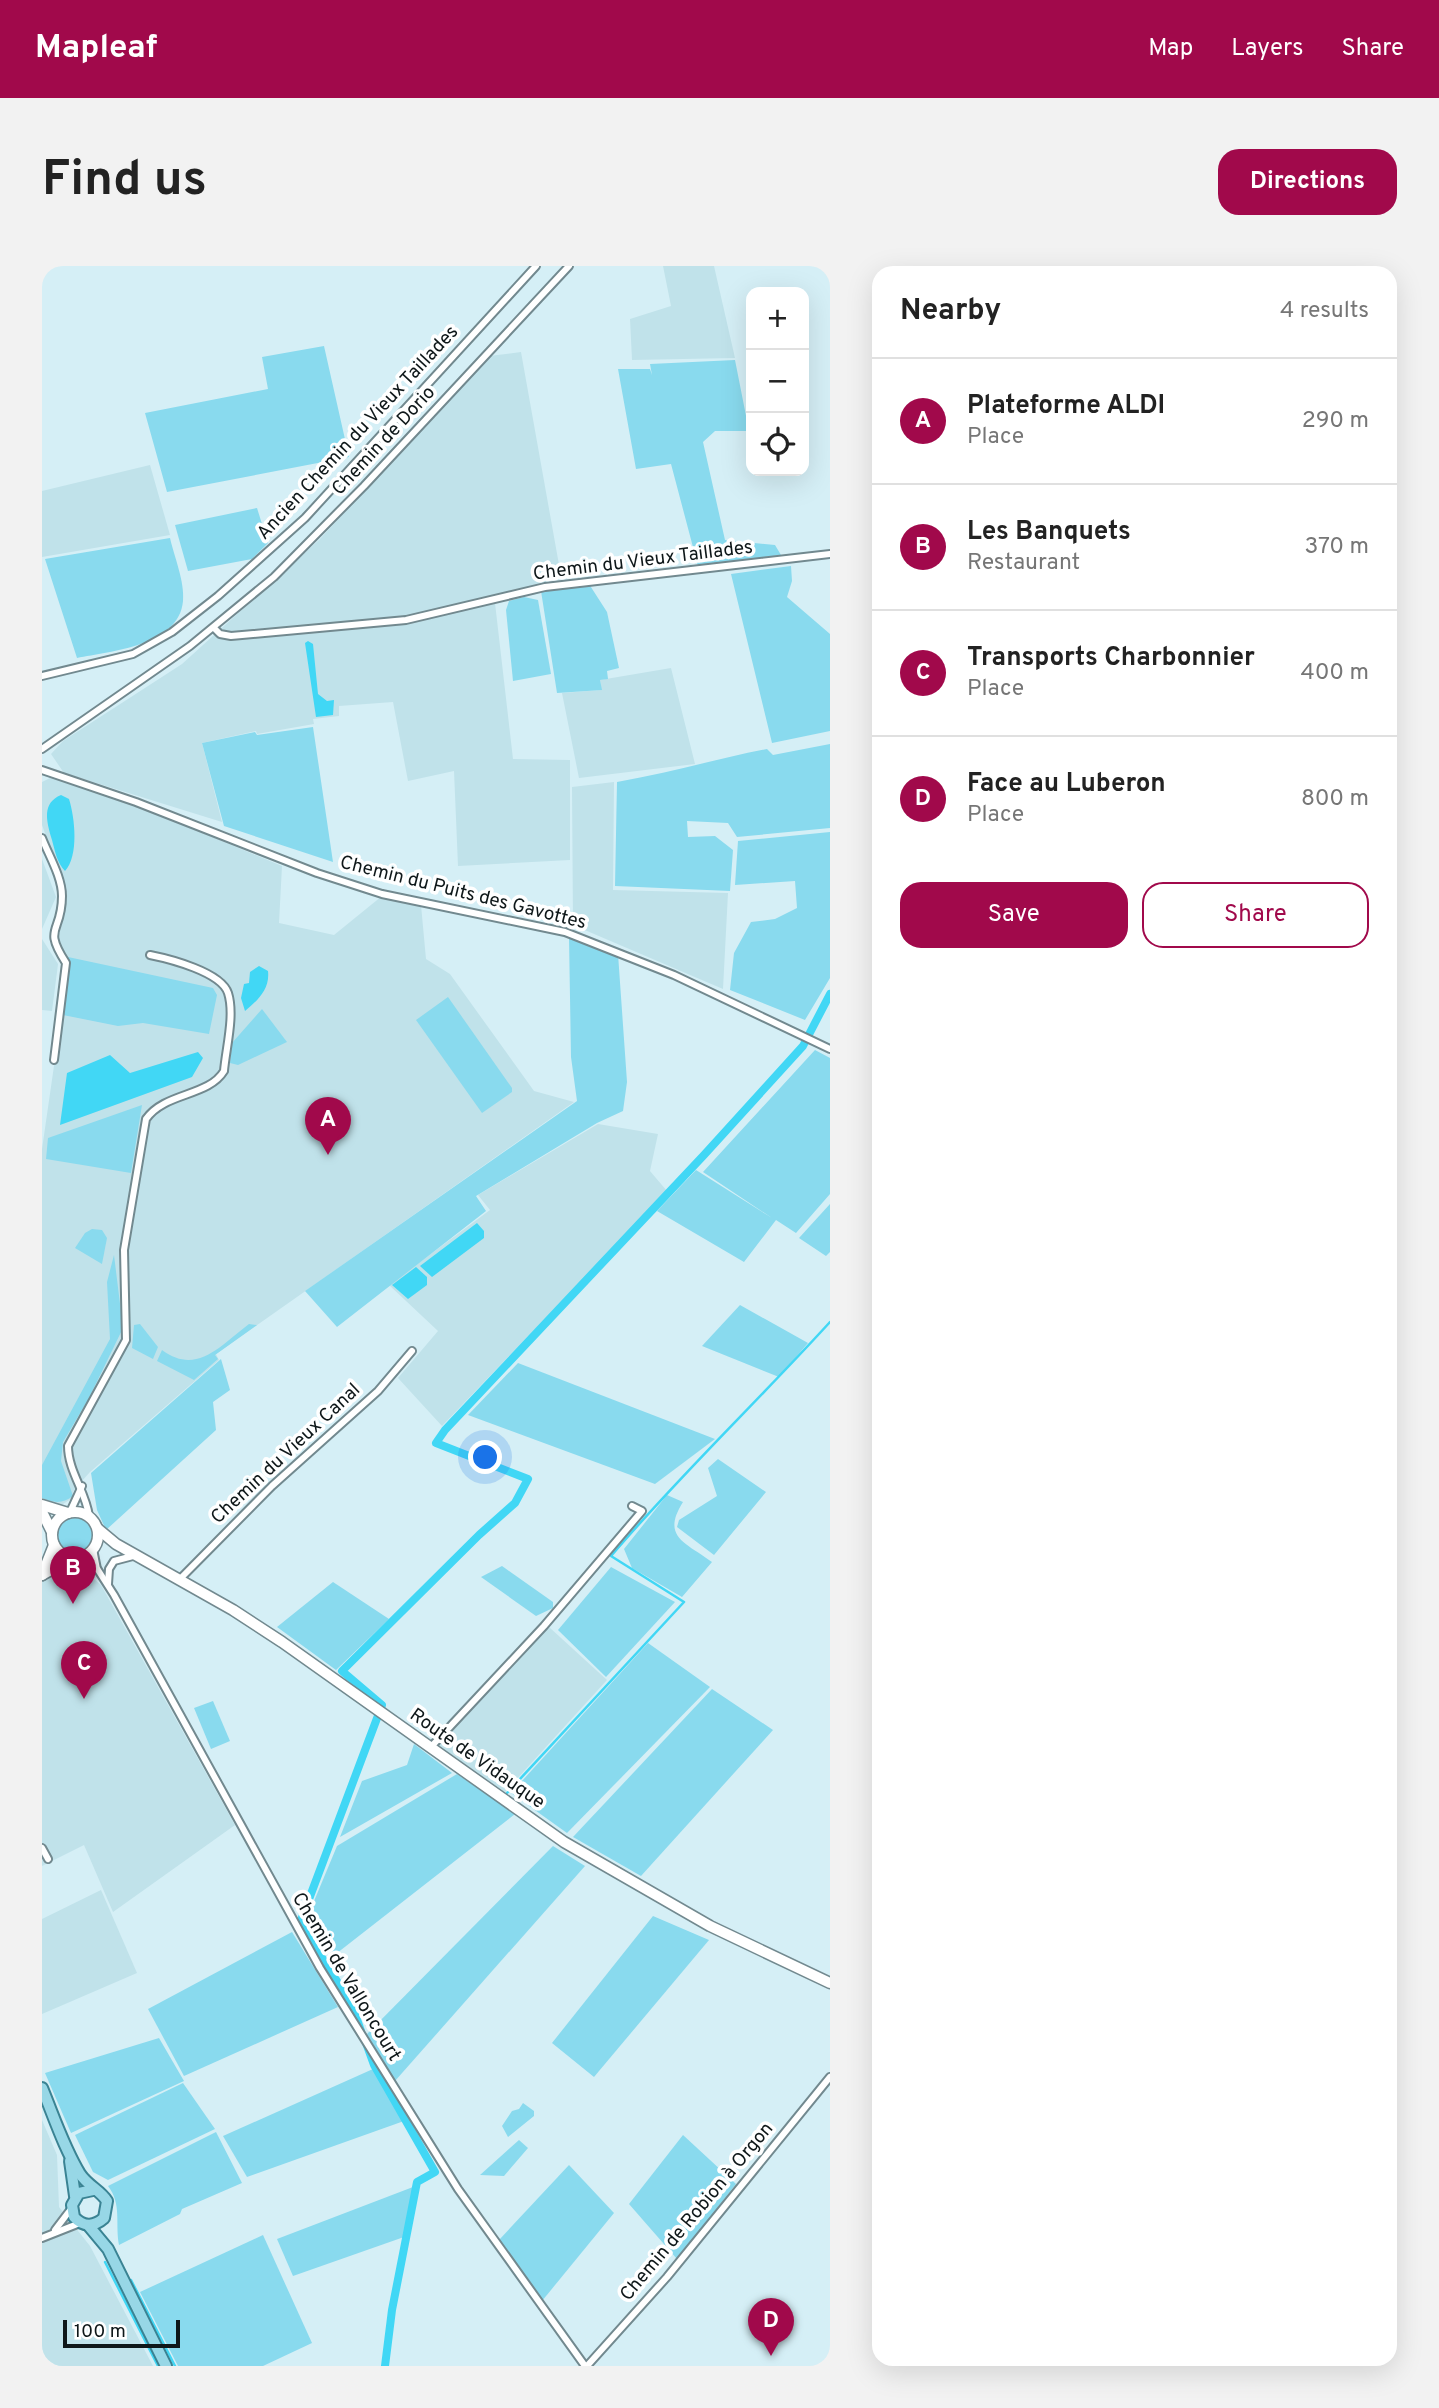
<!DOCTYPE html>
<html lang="en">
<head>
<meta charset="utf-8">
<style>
  body { margin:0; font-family:Overpass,sans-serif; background:#f2f2f2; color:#222 }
  .controls { position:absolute; right:21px; top:21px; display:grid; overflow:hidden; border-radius:14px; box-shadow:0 7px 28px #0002 }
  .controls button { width:63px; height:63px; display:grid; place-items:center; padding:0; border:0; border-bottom:2px solid #e0e0e0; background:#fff; color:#222; font:35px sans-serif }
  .scale { position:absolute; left:21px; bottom:18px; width:117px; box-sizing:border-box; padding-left:7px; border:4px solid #0e1719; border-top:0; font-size:19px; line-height:24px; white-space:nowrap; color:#0e1719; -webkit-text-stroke:5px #fff; paint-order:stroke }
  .you { position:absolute; left:444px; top:1192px; width:24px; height:24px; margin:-18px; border:5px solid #fff; border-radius:50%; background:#1a73e8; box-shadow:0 0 0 10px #1a73e833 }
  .badge { display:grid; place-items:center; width:46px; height:46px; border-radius:50%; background:#a1094b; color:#fff; font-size:23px; font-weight:700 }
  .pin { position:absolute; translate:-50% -58px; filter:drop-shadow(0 2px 4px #0008) }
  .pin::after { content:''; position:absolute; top:37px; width:24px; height:21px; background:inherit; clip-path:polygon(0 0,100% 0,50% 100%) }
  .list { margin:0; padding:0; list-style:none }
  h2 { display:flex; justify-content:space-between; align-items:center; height:91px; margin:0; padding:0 28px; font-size:30px }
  h2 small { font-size:23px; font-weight:400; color:#767676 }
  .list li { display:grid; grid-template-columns:46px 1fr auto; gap:21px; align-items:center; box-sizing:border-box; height:126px; padding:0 28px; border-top:2px solid #e0e0e0 }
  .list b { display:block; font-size:26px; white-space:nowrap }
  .list p { margin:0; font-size:23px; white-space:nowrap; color:#767676 }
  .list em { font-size:23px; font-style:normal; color:#767676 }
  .actions { display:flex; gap:14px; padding:21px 28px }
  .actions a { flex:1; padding:16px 0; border:2px solid #a1094b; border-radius:21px; text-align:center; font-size:24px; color:#a1094b }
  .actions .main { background:#a1094b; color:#fff }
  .icon { flex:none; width:38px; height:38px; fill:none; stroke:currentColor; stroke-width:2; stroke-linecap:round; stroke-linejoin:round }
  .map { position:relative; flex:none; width:788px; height:2100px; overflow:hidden; border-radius:21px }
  header { display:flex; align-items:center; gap:42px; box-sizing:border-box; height:98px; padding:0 35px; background:#a1094b; color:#fff }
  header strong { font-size:33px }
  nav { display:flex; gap:38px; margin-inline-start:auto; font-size:24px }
  .intro { display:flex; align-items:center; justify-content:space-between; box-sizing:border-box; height:168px; padding:0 42px }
  h1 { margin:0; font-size:49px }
  .button { padding:18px 32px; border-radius:21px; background:#a1094b; color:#fff; font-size:24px; font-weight:700 }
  main { display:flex; gap:42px; padding:0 42px }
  aside { flex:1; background:#fff; border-radius:21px; box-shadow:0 7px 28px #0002 }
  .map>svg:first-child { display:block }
  .built { fill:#c0e2ea }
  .green { fill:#89daee }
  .water { fill:#41d7f5 }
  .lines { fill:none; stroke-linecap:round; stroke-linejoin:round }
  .stream { stroke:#41d7f5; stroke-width:2.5 }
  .canal { stroke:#41d7f5; stroke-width:8 }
  .street-casing { stroke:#72898f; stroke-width:10 }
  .secondary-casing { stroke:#72898f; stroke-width:13 }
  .primary-casing { stroke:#3a8393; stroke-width:14 }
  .street { stroke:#fff; stroke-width:6 }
  .secondary { stroke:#fff; stroke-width:10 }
  .primary { stroke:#97d7e6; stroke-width:10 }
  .labels { text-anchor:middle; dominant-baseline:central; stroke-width:7; stroke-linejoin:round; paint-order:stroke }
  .street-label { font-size:19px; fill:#0e1719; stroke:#fff }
</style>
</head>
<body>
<header>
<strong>Mapleaf</strong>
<nav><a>Map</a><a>Layers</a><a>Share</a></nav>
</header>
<div class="intro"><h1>Find us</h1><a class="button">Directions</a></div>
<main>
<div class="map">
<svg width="788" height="2100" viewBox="0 0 788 2100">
  <rect width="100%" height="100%" fill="#d5eff6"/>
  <!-- built -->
  <g class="built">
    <path d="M621,0h51l21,92 -103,2 -2,-41 41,-13z"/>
    <path d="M479,86l40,224 -66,27 18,156 57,1v100l-112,6 -4,-95 -46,10 -15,-79 -54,4v10l-26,3 1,5 -57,10 -1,-3 -54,12 20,79 -158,-49 -13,-19 12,-13 119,-77 137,-124 170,-184z"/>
    <path d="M108,199l20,70 -128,22v-66z"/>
    <path d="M629,402l24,96 -116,14 -17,-85 39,-3 -1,-10z"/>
    <path d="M10,511l108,38 122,51 -3,57 55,12 48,-39 39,9 5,54 24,15 84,117 40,11 -358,252 3,6 -129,112 -16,18 -3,9 -8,5h-12l-9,-5v-350l27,-187 -11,-20 9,-48 -25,-69v-43z"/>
    <path d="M572,516l-1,108 115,3 -5,96 -150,-64 -1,-138z"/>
    <path d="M0,593l14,38 -14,32z"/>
    <path d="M0,673l16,25 -6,47 -10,-1z"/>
    <path d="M556,858l60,10 -8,37 17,20 -225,235 -44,-48 40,-47 -49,-46 101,-75 -12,-15z"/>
    <path d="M0,1300l19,8 33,5 7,6 134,240 -122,87 -29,-67 -42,21z"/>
    <path d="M507,1361l58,53 -102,112 -68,-47z"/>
    <path d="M59,1624l36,83 -95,41v-95z"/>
    <path d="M0,1854l15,35 2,52 31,39 63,120h-111z"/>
  </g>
  <!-- green -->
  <g class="green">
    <path d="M282,80l25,111 -182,35 -22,-79 123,-24 -6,-32z"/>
    <path d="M693,94l14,71h-34l-12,11 22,98 50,5 6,10 -83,11 -27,-102 -35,5 -18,-100h32l2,6 -2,-11z"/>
    <path d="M215,242l11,35 -16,16 -64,12 -13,-46z"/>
    <path d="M128,272c4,18 15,44 13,63 -4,45 -72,50 -106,57l-32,-99z"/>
    <path d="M749,300l1,15 -5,16 43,37v97l-58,12 -41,-169z"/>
    <path d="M547,318l18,28 12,56 -12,3 1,8 -8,1 2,10 -45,3 -16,-102z"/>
    <path d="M482,331l14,3 13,74 -38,7 -7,-71 3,-9z"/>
    <path d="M271,461l20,135 -109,-36 -22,-83 53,-11 2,3z"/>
    <path d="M788,478v84l-93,9 -9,-14 -41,-2 1,16 27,-1 18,14 -3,41 -115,-5 2,-104c51,-9 99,-23 150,-33l6,6z"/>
    <path d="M788,566v146l-25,42 -75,-30 4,-37 17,-31 24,-3 22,-11 -2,-27 -60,4 3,-44z"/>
    <path d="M527,671l49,17 9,128 -4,29 -26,12 -121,73 10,15 -149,116 -32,-36 272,-190 -6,-44z"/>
    <path d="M26,691l145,31 4,7 -8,39 -66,-11 -25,3 -55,-11z"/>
    <path d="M406,731l64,91v4l-30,21 -66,-93z"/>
    <path d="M220,743l25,33 -49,23 -8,-2 2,-20z"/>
    <path d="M773,784l15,8v136l-34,39 -20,-13 -32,42 -87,-51 39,-41 76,48 -69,-46z"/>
    <path d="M100,839l-11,68 -85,-14 2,-21z"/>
    <path d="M788,938v48l-4,4 -27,-18z"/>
    <path d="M50,963l10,1 5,8 -5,26 -27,-16 10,-15z"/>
    <path d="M72,989l9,73 -34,70 -26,44 -2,19 12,35c-11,8 -19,7 -31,2v-33l68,-126 -3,-57z"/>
    <path d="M698,1039l68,38 -29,34 -77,-31z"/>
    <path d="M98,1058l18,23 -5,12 -21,-11 2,-23z"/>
    <path d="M207,1058l8,1 -42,30 3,4 -24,21 -37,-19 5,-11c35,26 59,-5 87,-26z"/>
    <path d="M179,1093l9,31 -17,12 3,28 -110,100 -9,-20 -6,-37z"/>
    <path d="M476,1097l197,76 -60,45 -187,-69z"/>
    <path d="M676,1193l48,33 -52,63 -37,-28 2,-7 38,-24 -9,-28z"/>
    <path d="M625,1229l16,7c-22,35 2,40 29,60l-30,35 -50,-29 -8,-19z"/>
    <circle cx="33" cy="1269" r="17"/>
    <path d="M460,1300l51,36v6l-17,8 -55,-39z"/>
    <path d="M569,1301l64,35 -69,75 -48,-47z"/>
    <path d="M291,1316l56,37 -53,51 -59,-43z"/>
    <path d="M606,1377l62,44 -143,146 -56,-40z"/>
    <path d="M670,1423l61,41 -132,146 -68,-39z"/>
    <path d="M171,1435l17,40 -19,8 -17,-41z"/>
    <path d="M372,1478l38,29 -112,64 22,-56 45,-16z"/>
    <path d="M415,1508l58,40 -183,143 -25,-39 30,-72z"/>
    <path d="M511,1580l32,20 -190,215 -28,-47z"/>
    <path d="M611,1650l56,24 -115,137 -42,-34z"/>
    <path d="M250,1666l46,75 -154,69 -36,-67z"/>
    <path d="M117,1772l25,43 -113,52 -26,-60z"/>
    <path d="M331,1803l31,52 -157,56 -24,-41z"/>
    <path d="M141,1817l32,46 -107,51 -15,-8 -18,-37z"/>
    <path d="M481,1837l11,8v5l-26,21 -6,-11 10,-15 7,-2z"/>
    <path d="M174,1866l26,51 -60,26 -2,5 -61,31c-4,-22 3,-41 -11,-59z"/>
    <path d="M641,1869l53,49 -59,75 -48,-55z"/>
    <path d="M477,1874l9,8 -24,28 -24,-1z"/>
    <path d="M527,1899l45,48 -72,88 -43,-61z"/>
    <path d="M371,1921l-9,50 -111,39 -16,-37z"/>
    <path d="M221,1969l49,108 -49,23h-85l-38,-74z"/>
  </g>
  <!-- water -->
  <g class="water">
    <path d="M266,375l5,3 5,50 9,7 7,-1 -1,15 -17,2 -11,-74z"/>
    <path d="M19,529l8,4c6,19 10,57 -4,72 -8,-8 -10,-20 -13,-31 -6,-20 -10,-37 9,-45z"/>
    <path d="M217,700l9,5c2,18 -10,29 -23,40l-4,-13 3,-14 5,-1 1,-11z"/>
    <path d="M156,786l5,6 -11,19 -132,48 7,-52 43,-18 20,18z"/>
    <path d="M435,957l7,8v7l-52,39 -12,-11z"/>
    <path d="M374,1001l11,10v8l-19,14 -16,-14z"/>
  </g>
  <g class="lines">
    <!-- stream -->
    <g class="stream">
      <path d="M465,1527l177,-191 -73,-46c69,-81 147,-155 219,-234"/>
      <path d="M63,1996l53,104"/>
      <path d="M89,2014l44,86"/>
    </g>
    <!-- canal -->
    <g class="canal">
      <path d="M319,1765l-9,-26 -52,-82 82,-218 -40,-34 137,-136 36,-32 13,-24 -92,-36 9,-13 259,-275 99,-109 27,-52"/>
      <path d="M324,1777l8,22 61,107 -18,10 -25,128 -7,56"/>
    </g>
    <defs>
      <g id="street">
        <path d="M172,362l6,6 11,2 175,-16 139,-33 285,-33"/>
        <path d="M0,410l91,-22 39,-22 46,-36 87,-78 231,-252"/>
        <path d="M0,483l148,-103 84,-69 90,-91 205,-220"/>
        <path d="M0,504l94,32 181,71 65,21 183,38 109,43 156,74"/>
        <path d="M0,572c7,18 20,39 20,58 0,38 -20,30 4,67l-12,97"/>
        <path d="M28,1246l12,-26"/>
        <path d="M47,1250c-3,-24 -21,-45 -21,-70l58,-106 -2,-90 22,-131c19,-27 62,-22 78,-48 2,-23 11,-56 4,-78 -7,-21 -58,-34 -78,-38"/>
        <path d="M51,1283l4,20"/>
        <path d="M38,1291l18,13 16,25 206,373 138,221 127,177"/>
        <path d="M138,1313l92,-93 106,-95 34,-40"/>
        <path d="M66,1318l1,-15 5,-8 19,-5"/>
        <path d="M388,1482l114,-122 98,-115 -10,-5"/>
        <path d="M0,1582l6,11"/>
        <path d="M13,1964l16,-21"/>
        <path d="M0,1972l38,-15"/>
        <path d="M545,2100l80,-89 163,-200"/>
      </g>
      <g id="secondary">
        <path d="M0,1239l26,8"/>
        <path d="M0,1246l10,20"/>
        <circle cx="33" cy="1269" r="23"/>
        <path d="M56,1263l18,15 117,66 49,32 282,200 146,84 120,57"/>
        <path d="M0,1309l30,-17"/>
        <path d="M0,1309l12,-30"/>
      </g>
      <g id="primary">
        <path d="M0,1822c12,29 22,60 38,86 8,12 20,16 27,27l-3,17c-10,9 -21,9 -30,-1l-2,-12 7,-12 14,-3"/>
        <path d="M28,1895l5,35"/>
        <path d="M46,1959l20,24 58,117"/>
      </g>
    </defs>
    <!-- street casing -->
    <use href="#street" class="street-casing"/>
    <!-- secondary casing -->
    <use href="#secondary" class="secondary-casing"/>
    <!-- primary casing -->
    <use href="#primary" class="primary-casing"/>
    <!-- street -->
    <use href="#street" class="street"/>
    <!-- secondary -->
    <use href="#secondary" class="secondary"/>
    <!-- primary -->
    <use href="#primary" class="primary"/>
  </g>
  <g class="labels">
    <!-- street labels -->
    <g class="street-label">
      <text transform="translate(316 167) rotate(-47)">Ancien Chemin du Vieux Taillades</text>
      <text transform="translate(342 175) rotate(-47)">Chemin de Dorio</text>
      <text transform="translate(601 295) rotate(-7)">Chemin du Vieux Taillades</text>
      <text transform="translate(421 627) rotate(14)">Chemin du Puits des Gavottes</text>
      <text transform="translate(244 1188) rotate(-43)">Chemin du Vieux Canal</text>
      <text transform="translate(435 1493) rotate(35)">Route de Vidauque</text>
      <text transform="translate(304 1711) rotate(59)">Chemin de Valloncourt</text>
      <text transform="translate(655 1946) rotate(-50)">Chemin de Robion à Orgon</text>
    </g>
  </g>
</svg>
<div class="controls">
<button>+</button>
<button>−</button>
<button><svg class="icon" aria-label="locate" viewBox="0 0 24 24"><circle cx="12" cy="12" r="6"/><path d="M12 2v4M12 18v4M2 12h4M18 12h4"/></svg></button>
</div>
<div class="scale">100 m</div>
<div class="you"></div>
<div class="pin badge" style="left:286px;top:889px">A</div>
<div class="pin badge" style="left:31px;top:1338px">B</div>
<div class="pin badge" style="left:42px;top:1433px">C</div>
<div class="pin badge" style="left:729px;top:2090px">D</div>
</div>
<aside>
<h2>Nearby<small>4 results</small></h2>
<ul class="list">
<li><span class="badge">A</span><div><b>Plateforme ALDI</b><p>Place</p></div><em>290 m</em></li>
<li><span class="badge">B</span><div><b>Les Banquets</b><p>Restaurant</p></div><em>370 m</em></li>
<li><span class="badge">C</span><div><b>Transports Charbonnier</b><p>Place</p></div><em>400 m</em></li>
<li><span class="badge">D</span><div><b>Face au Luberon</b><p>Place</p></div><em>800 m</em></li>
</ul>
<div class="actions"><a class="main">Save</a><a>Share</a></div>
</aside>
</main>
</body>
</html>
